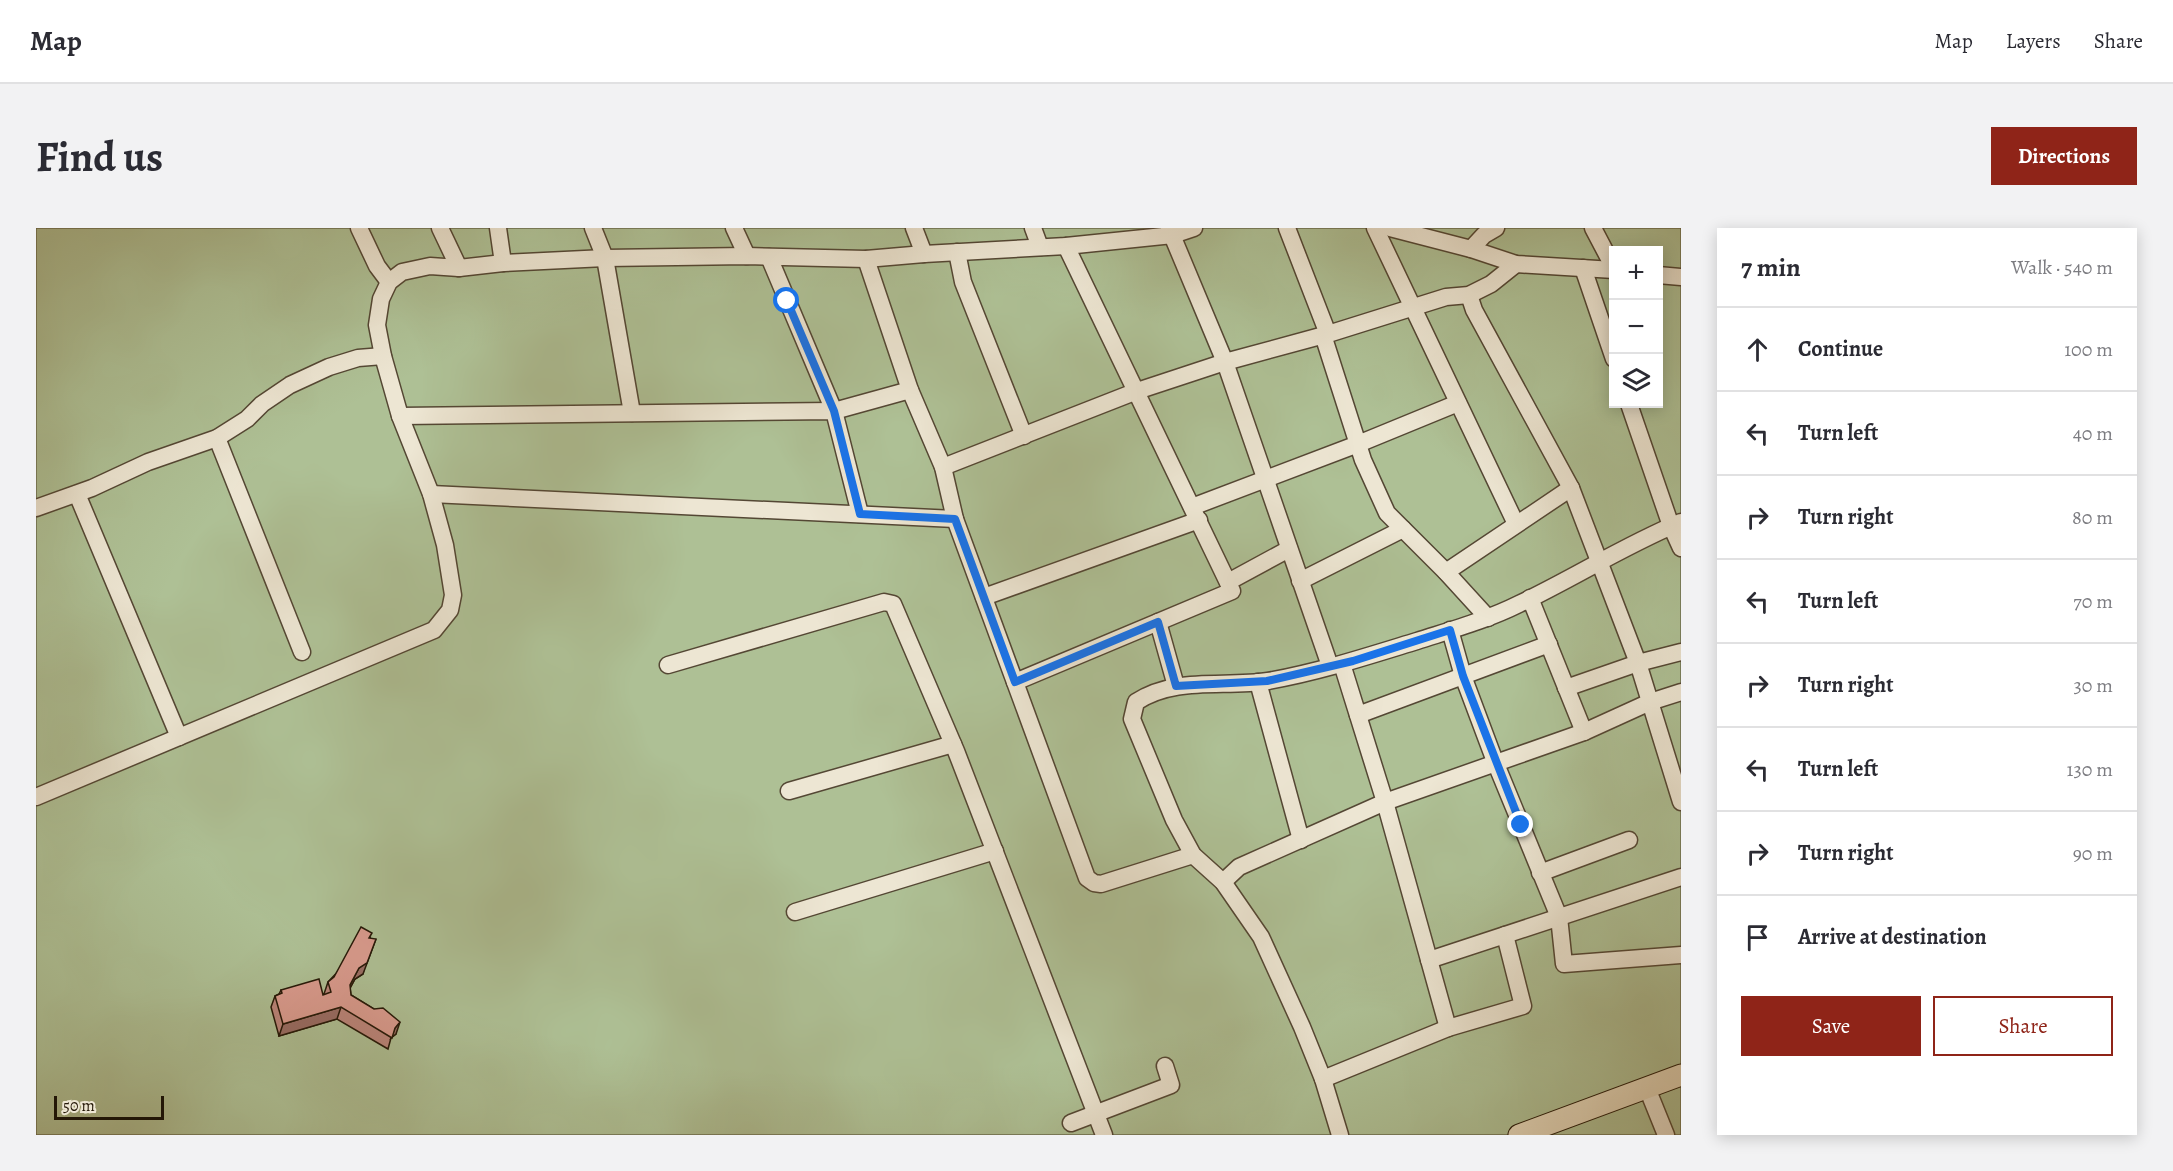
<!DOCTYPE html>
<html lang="en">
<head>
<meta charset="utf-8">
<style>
  body { margin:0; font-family:Alegreya,serif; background:#f2f2f3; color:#2b2b33 }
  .controls { position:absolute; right:18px; top:18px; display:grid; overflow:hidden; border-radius:0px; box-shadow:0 3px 15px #0003 }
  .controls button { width:54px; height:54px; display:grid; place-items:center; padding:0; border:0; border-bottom:2px solid #e1e1e2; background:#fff; color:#2b2b33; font:30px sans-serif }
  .scale { position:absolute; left:18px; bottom:15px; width:110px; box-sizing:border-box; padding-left:6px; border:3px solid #241707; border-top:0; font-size:16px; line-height:21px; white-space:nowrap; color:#241707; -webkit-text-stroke:4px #ede6d3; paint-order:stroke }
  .stop { position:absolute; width:18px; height:18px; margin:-14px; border:4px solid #1a73e8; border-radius:50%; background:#fff }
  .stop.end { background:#1a73e8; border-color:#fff; box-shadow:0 2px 6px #0008 }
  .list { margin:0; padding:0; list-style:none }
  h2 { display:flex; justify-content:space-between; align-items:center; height:78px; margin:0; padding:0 24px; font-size:26px }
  h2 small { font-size:20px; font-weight:400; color:#7c7c81 }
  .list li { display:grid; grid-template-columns:39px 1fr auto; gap:18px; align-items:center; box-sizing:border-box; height:84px; padding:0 24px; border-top:2px solid #e1e1e2 }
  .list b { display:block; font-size:22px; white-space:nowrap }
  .list em { font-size:20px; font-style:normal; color:#7c7c81 }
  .actions { display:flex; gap:12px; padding:18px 24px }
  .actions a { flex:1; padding:14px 0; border:2px solid #8f2418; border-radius:0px; text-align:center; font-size:21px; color:#8f2418 }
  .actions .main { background:#8f2418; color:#fff }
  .icon { flex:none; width:33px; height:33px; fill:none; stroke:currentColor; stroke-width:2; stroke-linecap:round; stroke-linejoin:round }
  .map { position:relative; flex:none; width:1645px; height:907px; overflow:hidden; border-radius:0px }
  header { display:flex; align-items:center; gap:36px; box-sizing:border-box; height:84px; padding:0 30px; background:#fff; border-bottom:2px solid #e1e1e2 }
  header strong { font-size:28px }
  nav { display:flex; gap:33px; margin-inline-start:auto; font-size:21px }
  .intro { display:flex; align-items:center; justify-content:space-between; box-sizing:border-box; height:144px; padding:0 36px }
  h1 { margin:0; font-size:42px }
  .button { padding:15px 27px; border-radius:0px; background:#8f2418; color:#fff; font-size:21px; font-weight:700 }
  main { display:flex; gap:36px; padding:0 36px }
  aside { flex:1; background:#fff; border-radius:0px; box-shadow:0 3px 15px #0003 }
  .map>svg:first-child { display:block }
  .green { fill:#aec095; stroke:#696c4e; stroke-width:1.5; fill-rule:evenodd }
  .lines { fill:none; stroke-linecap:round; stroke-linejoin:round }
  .minor-casing { stroke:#544734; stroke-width:19 }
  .major-casing { stroke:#241707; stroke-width:23 }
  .minor { stroke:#ede6d3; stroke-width:16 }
  .major { stroke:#e4d8bb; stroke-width:21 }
  .wall { fill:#bc867c; stroke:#241707; stroke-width:1.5 }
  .shaded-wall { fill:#996d65; stroke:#241707; stroke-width:1.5 }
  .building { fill:#db9c90; stroke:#241707; stroke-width:1.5 }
  .route { stroke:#1a73e8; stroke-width:8 }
</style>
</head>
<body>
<header>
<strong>Map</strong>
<nav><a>Map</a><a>Layers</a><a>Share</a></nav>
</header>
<div class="intro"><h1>Find us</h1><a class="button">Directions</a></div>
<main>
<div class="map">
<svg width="1645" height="907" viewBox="0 0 1645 907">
  <rect width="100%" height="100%" fill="#e4d8bb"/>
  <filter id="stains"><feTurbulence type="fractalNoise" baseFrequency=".00333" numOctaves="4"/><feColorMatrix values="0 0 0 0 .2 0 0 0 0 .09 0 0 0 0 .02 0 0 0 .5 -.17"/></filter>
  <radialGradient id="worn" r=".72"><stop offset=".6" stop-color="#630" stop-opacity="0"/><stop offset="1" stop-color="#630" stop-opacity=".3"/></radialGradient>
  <!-- green -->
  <path class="green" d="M0,0h1645v907h-1645zM1578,22h44v154h-44z"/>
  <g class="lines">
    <defs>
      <g id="minor">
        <path d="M323,0l18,38 12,16"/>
        <path d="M404,0l19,40"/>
        <path d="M462,0l5,35"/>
        <path d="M557,0l12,30 27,155"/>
        <path d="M698,0l13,28"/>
        <path d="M878,0l10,26"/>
        <path d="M997,0l7,19"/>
        <path d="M1133,0l56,134 105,304"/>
        <path d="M1251,0l41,106"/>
        <path d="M1339,0l141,296"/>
        <path d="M1354,0l81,21 45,15 98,6"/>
        <path d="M1557,0l21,40"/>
        <path d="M1435,21l13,-14 12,-7"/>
        <path d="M921,24l6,30 61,154"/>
        <path d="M733,29l65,154 76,-21"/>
        <path d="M830,31l44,131 33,77 12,52"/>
        <path d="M1547,40l31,91"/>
        <path d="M1622,47l23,2"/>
        <path d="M1433,67l5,15 97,178 67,175 43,139"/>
        <path d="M1287,107l40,125 24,53 59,59 42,46"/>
        <path d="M1593,176l42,122 10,22"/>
        <path d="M364,188l434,-5 26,103"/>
        <path d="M181,210l85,214"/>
        <path d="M907,239l194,-76 88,-29 103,-28 118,-37 23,-2 22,-11 25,-20"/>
        <path d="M41,266l102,243"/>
        <path d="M395,266l524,25 132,359 7,5 7,1 92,-29"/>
        <path d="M1156,279l166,-63 100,-41"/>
        <path d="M0,280l56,-20 56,-26 69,-24 30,-19 15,-15 28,-19 39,-18 29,-9 25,-2"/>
        <path d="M1410,344l125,-84"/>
        <path d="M1264,353l103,-52"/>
        <path d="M1192,354l61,-33"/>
        <path d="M948,369l215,-77"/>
        <path d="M1494,370l54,134"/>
        <path d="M1122,394l18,64"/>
        <path d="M1414,402l13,46 33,88 63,153 5,47 117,-9"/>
        <path d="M1306,436l43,138 63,226"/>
        <path d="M632,437l216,-63 9,2 63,147 148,384"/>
        <path d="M979,454l217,-91 -166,-345"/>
        <path d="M1222,454l43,158"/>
        <path d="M1530,460l72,-25 43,-11"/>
        <path d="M1322,487l191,-71"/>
        <path d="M753,563l164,-47"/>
        <path d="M0,569l398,-167 16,-20 3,-15 -8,-50 -14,-51 -31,-78 -17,-60 -6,-31 4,-26 8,-17 13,-10 28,-6 29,2 44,-5 102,-5 142,-2 119,3 58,-5 142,-8 107,-11 21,-7"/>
        <path d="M1504,645l89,-33"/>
        <path d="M1187,654l16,-15 146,-65 199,-70 66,-30 31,-10"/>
        <path d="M759,684l200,-61"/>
        <path d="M1393,732l252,-83"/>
        <path d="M1287,851l125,-51 75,-22 -18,-71"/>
        <path d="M1611,860l19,47"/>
        <path d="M1035,895l100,-38 -6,-19"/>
        <path d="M1304,907l-17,-56 -21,-52 -41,-90 -38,-55 -30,-27 -19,-35 -42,-101 4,-17c39,-26 88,-14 132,-21 51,-9 100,-25 149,-40 34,-11 70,-21 102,-37 55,-26 106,-59 162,-82"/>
      </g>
      <path id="major" d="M1483,907l162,-60"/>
    </defs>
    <!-- minor casing -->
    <use href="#minor" class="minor-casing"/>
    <!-- major casing -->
    <use href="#major" class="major-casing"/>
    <!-- minor -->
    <use href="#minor" class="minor"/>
    <!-- major -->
    <use href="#major" class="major"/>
  </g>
  <!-- wall -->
  <path class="wall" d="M334,710l-7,36 -8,5 -5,9 1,7 23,14 22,25 -5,4 -3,11 -51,-30 -58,17 -8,-29 4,-11 4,-2 2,-4 43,4 4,-12z"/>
  <!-- shaded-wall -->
  <g class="shaded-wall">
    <path d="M340,711l-13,35 -8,5 -9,17 4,-11 9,-17z"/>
    <path d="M305,779l-4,12 -58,17 4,-12z"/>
    <path d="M364,794l-4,12 -5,4 4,-10z"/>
  </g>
  <!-- building -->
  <path class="building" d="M325,699l11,6 -3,5 7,1 -9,24 -8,5 -9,17 1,10 23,14 9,-1 17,14 -5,6 -3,10 -51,-31 -58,17 -8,-28 7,-3 -1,-3 38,-11 4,16 8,-3 -3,-10 6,-5z"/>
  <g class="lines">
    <!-- route -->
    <path class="route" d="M751,73l47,110 26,103 95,5 60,163 143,-60 18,64 91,-5 86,-20 97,-31 13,46 58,149"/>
  </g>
  <rect width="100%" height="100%" filter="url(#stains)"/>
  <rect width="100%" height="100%" fill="url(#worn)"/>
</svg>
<div class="controls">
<button>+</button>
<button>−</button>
<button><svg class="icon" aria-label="layers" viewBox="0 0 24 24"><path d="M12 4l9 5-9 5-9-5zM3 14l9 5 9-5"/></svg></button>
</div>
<div class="scale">50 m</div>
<div class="stop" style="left:751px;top:73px"></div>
<div class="stop end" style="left:1485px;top:597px"></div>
</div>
<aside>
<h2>7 min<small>Walk · 540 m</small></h2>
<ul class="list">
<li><svg class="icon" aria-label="ahead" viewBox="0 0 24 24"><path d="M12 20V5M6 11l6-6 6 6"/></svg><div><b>Continue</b></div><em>100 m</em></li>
<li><svg class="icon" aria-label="left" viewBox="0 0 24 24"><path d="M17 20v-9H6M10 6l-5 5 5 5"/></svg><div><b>Turn left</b></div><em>40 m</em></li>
<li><svg class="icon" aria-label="right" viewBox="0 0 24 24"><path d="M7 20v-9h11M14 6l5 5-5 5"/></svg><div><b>Turn right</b></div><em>80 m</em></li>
<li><svg class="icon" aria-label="left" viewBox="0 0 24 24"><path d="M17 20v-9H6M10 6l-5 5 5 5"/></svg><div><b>Turn left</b></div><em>70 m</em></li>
<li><svg class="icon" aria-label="right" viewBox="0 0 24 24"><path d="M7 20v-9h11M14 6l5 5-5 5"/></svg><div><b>Turn right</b></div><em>30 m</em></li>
<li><svg class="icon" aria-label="left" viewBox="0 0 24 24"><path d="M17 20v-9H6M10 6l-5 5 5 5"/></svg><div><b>Turn left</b></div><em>130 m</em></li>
<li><svg class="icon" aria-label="right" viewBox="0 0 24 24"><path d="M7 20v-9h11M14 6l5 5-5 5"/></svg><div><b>Turn right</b></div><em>90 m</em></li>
<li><svg class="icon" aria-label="arrive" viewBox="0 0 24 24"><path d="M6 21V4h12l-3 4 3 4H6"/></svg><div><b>Arrive at destination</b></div></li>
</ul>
<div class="actions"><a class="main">Save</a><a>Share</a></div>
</aside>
</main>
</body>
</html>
